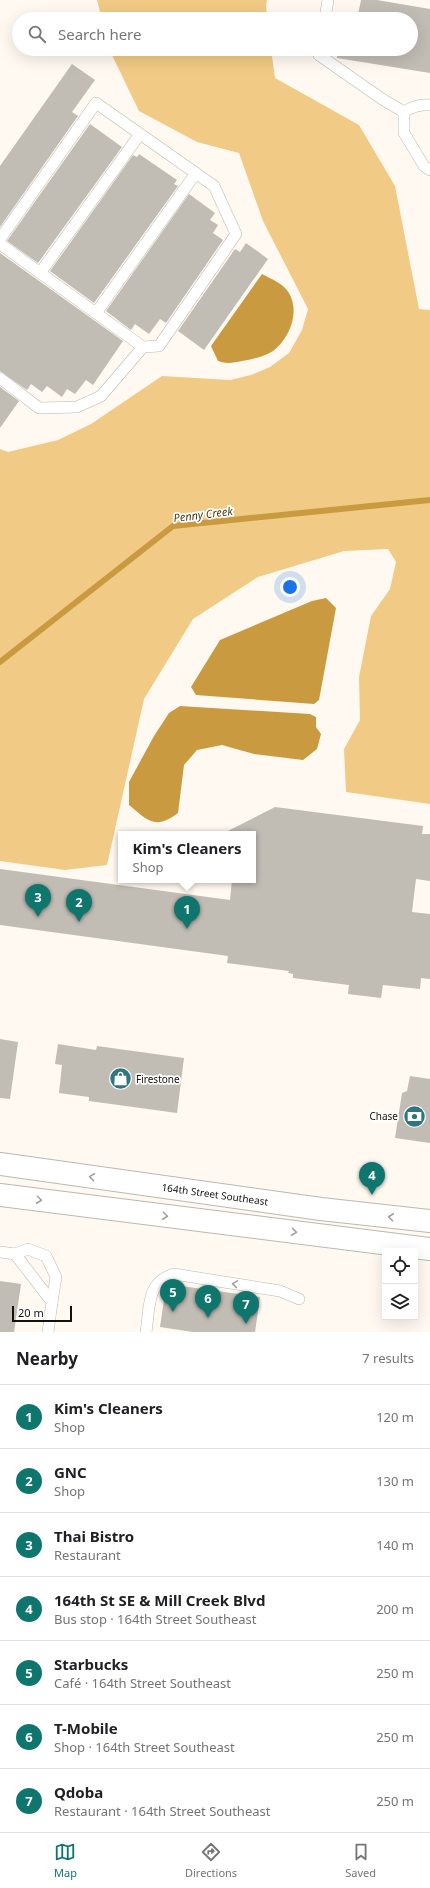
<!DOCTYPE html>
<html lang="en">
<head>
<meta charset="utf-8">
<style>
  body { margin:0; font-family:"Noto Sans",sans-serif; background:#f6f6f6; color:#202124 }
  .controls { position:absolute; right:12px; bottom:12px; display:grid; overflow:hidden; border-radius:0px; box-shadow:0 4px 16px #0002 }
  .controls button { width:36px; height:36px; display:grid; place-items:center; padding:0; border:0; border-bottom:1px solid #e0e0e0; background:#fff; color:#202124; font:20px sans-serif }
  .scale { position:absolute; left:12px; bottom:10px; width:60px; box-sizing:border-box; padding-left:4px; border:2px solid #12110e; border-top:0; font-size:11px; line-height:14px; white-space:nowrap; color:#12110e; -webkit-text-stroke:3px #fff; paint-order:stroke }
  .you { position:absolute; left:290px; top:587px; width:14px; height:14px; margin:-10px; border:3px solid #fff; border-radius:50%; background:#1a73e8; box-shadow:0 0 0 6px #1a73e833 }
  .badge { display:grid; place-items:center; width:26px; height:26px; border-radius:50%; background:#0f766e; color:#fff; font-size:13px; font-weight:700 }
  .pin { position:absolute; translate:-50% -33px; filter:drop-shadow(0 1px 2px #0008) }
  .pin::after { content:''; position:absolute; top:21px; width:14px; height:12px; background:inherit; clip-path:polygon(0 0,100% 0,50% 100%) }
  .popup { position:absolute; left:118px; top:831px; width:138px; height:52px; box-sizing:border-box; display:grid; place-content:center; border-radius:0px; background:#fff; filter:drop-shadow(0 1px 3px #0005); font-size:13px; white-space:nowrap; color:#757577 }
  .popup b { font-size:15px; color:#202124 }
  .popup::after { content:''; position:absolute; left:50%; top:100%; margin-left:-8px; border:8px solid transparent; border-top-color:#fff }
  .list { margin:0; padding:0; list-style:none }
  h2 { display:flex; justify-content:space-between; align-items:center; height:52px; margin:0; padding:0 16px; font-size:17px }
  h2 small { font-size:13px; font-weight:400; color:#757577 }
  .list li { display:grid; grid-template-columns:26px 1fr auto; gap:12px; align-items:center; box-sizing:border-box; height:64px; padding:0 16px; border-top:1px solid #e0e0e0 }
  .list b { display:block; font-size:15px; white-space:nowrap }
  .list p { margin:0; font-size:13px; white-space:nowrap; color:#757577 }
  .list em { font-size:13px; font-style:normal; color:#757577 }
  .icon { flex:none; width:22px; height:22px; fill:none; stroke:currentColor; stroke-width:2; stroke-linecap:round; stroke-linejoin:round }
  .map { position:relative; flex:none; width:430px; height:1332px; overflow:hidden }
  .search { position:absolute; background:#fff; box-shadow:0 4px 16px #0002; left:12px; right:12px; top:12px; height:44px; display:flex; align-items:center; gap:10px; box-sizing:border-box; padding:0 14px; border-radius:22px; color:#757577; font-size:15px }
  .sheet { height:500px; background:#fff }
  nav { display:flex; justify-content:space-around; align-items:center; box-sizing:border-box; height:56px; border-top:1px solid #e0e0e0; background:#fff; font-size:11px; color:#757577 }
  nav a { display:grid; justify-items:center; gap:2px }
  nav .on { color:#0f766e }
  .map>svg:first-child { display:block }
  .green { fill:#f1cb85 }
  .water { fill:#c99a3f }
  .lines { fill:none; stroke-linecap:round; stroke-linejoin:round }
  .stream { stroke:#c99a3f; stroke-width:6 }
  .building { fill:#c1bcb4 }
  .lane-casing { stroke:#bcb8af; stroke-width:12 }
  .secondary-casing { stroke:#bcb8af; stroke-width:24 }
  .lane { stroke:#fff; stroke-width:11 }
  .secondary { stroke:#fff; stroke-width:22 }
  .oneway { stroke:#a0a09f }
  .labels { text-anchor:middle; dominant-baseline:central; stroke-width:3.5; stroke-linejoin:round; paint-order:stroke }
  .poi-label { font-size:10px; fill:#12110e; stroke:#fff; text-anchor:start }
  .street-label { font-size:10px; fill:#12110e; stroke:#fff }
  .water-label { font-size:11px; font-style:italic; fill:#4c3912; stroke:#fff }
</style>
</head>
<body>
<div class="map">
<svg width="430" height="1332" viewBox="0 0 430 1332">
  <rect width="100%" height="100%" fill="#fff9f1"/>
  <!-- green -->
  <g class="green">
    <path d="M97,0h170l-1,6 1,13h-165z"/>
    <path d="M109,49h162l4,29 84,47 36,61 24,123 11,1v494l-84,-12 -2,-43 16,-29 -1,-43 12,-61 19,-27 6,-27 -8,-13 -44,2 -86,26 -65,42 -49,80 -37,166 -42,5 -65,-9v-412l8,3 50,-12 33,-16 71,-48 68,4 21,-5 19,-8 19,-14 13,-23 6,-21 -45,-88 -24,-68 -42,-11 -58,-31z"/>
  </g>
  <!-- water -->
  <g class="water">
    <path d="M262,274c9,5 21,9 27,19 11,19 1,45 -16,58 -9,6 -21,8 -31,10 -9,2 -16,3 -24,0l-7,-15z"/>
    <path d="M326,598l10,10 -17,92 -5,4 -118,-9 -5,-8 29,-47 92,-39z"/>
    <path d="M180,706l130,8 6,3v10l5,7 -4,15 -14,11 -49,-6 -32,-9 -25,5 -13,15 -6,48c-23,17 -30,8 -49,-8v-23l25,-46 15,-23z"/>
  </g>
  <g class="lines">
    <!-- stream -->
    <path class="stream" d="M0,662l173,-136 257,-26"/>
  </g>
  <!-- building -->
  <g class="building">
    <path d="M361,0h16l53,9v64l-93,-15 1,-9h73v-30h-54z"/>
    <path d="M72,64l23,16 -23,32 6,4 -78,111v-61z"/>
    <path d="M90,124l32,23 -84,116 -31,-22z"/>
    <path d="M139,154l38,26 -3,4 4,2 -84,117 -44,-32 83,-116 4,2z"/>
    <path d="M189,194l26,19 -5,7 8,5 -5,8 10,7 -57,83 -6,-4 -11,15 -14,-10 -4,6 -25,-19z"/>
    <path d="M246,243l22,16 -64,91 -26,-19 57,-82 5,3z"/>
    <path d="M0,253l123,88 -30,44 -7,-5 -11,14 -8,-5 -5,8 -15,-11 -5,6 -11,-8 -4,6 -27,-19z"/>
    <path d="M0,387l19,14 -19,27z"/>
    <path d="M275,807l148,19 -1,8h8v47l-14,-2 -4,33 18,2v65l-9,-1 -1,11 -37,-4 -2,13 -33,-4 1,-9 -56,-7v-4l-5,-1 1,-2 -62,-8 1,-7 -228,-31v-56l230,31 2,-20h21v-46h-31z"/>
    <path d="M0,1039l18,3 -8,57 -10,-1z"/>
    <path d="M58,1044l38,6 1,-4 87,12 -7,55 -88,-12v-4l-30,-4 3,-28 -7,-1z"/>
    <path d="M410,1076l20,3v64l-35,-5 7,-45 5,-2z"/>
    <path d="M0,1281l21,3 -7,48h-14z"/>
    <path d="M174,1285l86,12 -5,35h-62l-33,-5 5,-34z"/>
  </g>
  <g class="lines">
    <defs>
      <g id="lane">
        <path d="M325,19l3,-19"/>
        <path d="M320,49l-1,6 63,44 22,13v21l20,33 6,4"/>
        <path d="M404,112c8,-5 16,-8 26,-7"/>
        <path d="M0,239l96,-136 118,83 22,48 -77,112 -16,1 -42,49 -24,11 -38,1 -39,-30"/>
        <path d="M0,244l143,103"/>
        <path d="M40,273l100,-139"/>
        <path d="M96,313l100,-140"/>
        <path d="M0,1252l15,2 37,48 -4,30"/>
        <path d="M15,1254l13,-5 18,7 10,21 -4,25"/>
        <path d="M146,1332c4,-25 0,-50 28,-58l106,17 19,8"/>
      </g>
      <g id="secondary">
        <path id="s1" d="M0,1164l321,45 109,12"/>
        <path d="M0,1195l430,54"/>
      </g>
    </defs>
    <!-- lane casing -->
    <use href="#lane" class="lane-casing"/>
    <!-- secondary casing -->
    <use href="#secondary" class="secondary-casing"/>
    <!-- lane -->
    <use href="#lane" class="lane"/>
    <!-- secondary -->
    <use href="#secondary" class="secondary"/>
  </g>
  <!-- one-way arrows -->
  <defs><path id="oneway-chevron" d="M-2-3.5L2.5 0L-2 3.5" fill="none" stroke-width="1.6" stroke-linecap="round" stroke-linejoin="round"/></defs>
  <g class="oneway">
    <use href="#oneway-chevron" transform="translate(92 1177) rotate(-172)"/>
    <use href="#oneway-chevron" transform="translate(39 1200) rotate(7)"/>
    <use href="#oneway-chevron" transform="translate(165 1216) rotate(7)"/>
    <use href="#oneway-chevron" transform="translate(391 1217) rotate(-173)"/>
    <use href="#oneway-chevron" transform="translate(294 1232) rotate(8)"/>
    <use href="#oneway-chevron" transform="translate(235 1284) rotate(-171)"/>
  </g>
  <!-- icons -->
  <defs>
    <symbol id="shop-disc" viewBox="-11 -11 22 22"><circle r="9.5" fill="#2e777f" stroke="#fff"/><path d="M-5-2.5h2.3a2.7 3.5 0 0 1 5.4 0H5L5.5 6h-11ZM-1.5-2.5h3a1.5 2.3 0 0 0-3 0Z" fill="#fff"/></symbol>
    <symbol id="bank-disc" viewBox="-11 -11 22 22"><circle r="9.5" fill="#2e777f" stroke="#fff"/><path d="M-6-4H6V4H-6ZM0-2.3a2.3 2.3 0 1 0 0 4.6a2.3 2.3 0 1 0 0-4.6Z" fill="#fff"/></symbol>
  </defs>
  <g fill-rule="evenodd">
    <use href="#shop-disc" x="108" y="1066" width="25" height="25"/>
    <use href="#bank-disc" x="402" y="1104" width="25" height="25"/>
  </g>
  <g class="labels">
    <!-- poi labels -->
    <g class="poi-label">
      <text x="136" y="1079">Firestone</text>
      <text x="398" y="1116" text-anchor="end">Chase</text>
    </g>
    <!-- street labels -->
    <g class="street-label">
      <text stroke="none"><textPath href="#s1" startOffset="217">164th Street Southeast</textPath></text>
    </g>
    <!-- water labels -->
    <g class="water-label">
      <text transform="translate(203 514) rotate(-7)">Penny Creek</text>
    </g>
  </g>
</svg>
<div class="controls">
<button><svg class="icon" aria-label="locate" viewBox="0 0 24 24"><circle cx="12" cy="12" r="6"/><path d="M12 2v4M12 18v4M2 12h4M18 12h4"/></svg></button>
<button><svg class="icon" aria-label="layers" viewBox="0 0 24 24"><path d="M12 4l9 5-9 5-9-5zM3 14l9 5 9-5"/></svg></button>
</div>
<div class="scale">20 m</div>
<div class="you"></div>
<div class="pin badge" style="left:187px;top:929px">1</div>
<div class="popup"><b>Kim's Cleaners</b>Shop</div>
<div class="pin badge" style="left:79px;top:922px">2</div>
<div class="pin badge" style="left:38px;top:917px">3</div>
<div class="pin badge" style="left:372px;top:1195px">4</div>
<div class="pin badge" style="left:173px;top:1312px">5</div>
<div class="pin badge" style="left:208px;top:1318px">6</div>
<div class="pin badge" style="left:246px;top:1324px">7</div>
<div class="search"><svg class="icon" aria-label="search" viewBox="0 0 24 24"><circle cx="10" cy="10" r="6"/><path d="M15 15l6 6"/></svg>Search here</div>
</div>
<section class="sheet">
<h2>Nearby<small>7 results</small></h2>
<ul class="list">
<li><span class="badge">1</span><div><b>Kim's Cleaners</b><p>Shop</p></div><em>120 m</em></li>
<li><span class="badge">2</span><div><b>GNC</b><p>Shop</p></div><em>130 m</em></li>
<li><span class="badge">3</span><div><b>Thai Bistro</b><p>Restaurant</p></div><em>140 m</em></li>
<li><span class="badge">4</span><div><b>164th St SE &amp; Mill Creek Blvd</b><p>Bus stop · 164th Street Southeast</p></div><em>200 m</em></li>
<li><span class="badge">5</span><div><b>Starbucks</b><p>Café · 164th Street Southeast</p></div><em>250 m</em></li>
<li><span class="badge">6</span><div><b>T-Mobile</b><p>Shop · 164th Street Southeast</p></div><em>250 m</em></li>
<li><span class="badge">7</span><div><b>Qdoba</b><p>Restaurant · 164th Street Southeast</p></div><em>250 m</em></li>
</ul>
</section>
<nav>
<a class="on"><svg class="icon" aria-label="map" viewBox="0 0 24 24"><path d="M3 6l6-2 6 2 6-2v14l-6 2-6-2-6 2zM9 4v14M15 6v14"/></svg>Map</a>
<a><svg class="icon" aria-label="directions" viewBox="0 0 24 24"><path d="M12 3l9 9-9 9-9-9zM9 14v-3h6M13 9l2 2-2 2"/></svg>Directions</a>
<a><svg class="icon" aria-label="saved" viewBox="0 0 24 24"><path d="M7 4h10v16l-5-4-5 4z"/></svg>Saved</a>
</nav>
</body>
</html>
